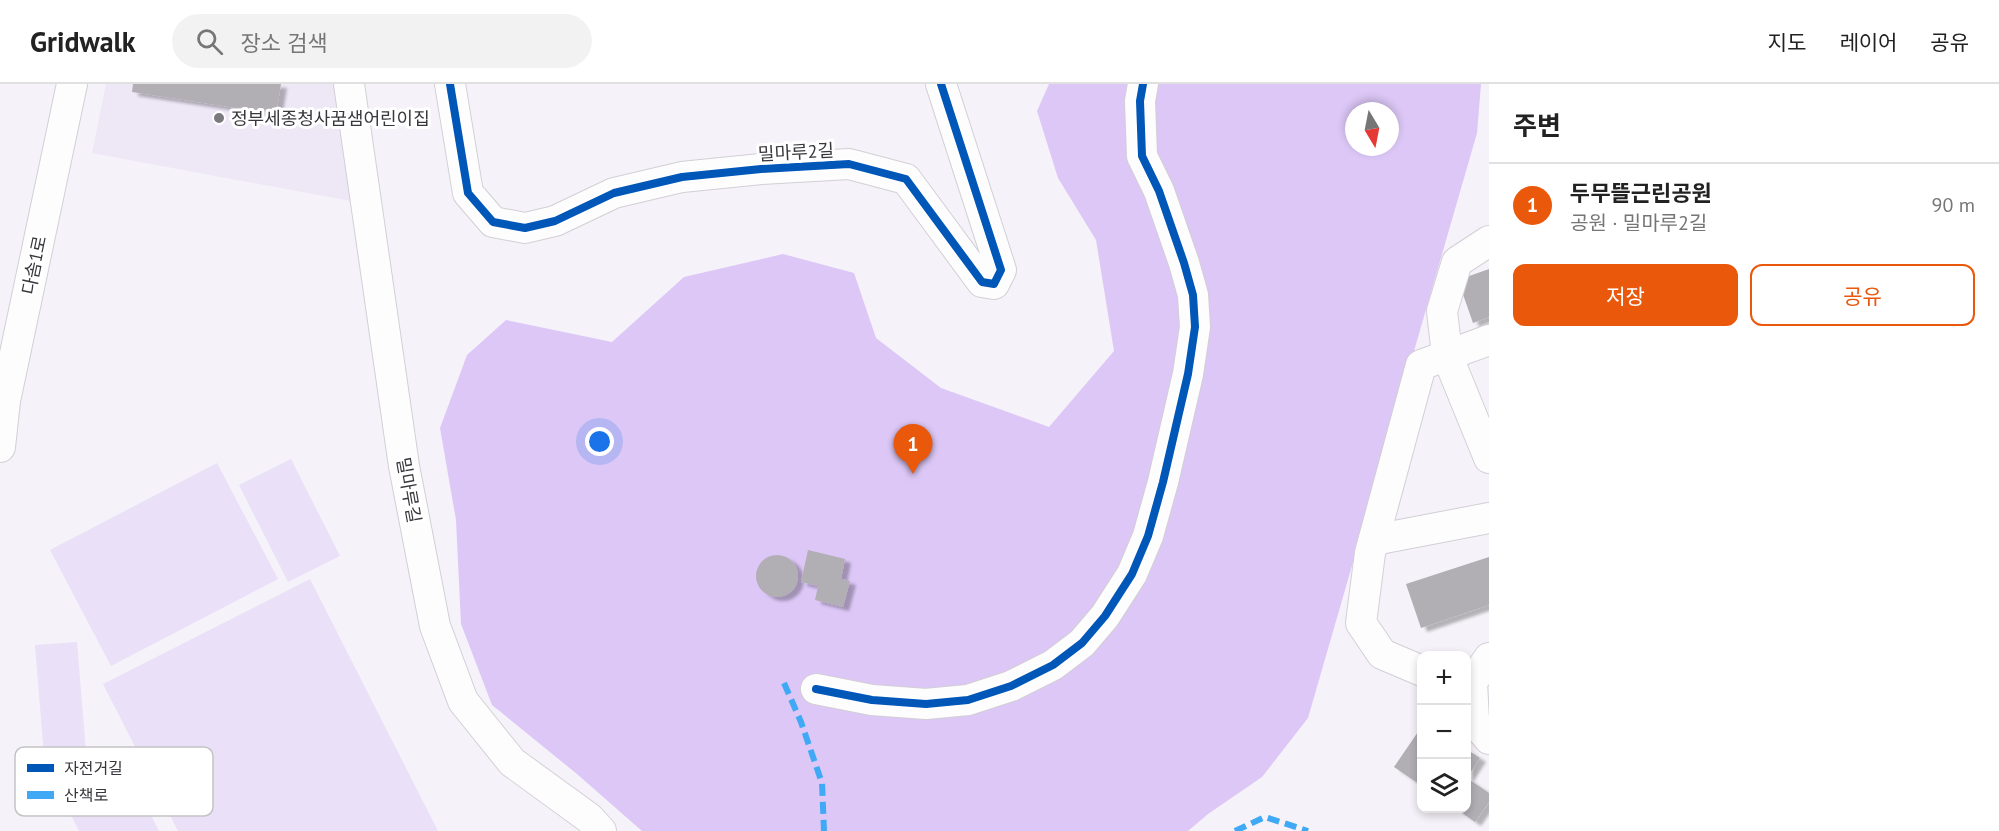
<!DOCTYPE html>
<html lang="ko">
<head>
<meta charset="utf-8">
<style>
  body { margin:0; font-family:"PT Sans","Noto Sans KR",sans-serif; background:#f2f2f2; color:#222 }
  .controls { position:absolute; right:18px; bottom:18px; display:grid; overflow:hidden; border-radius:12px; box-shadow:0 3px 9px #0003 }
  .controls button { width:54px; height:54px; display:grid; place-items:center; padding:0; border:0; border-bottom:2px solid #e0e0e0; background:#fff; color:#222; font:30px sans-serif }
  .compass { position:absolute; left:1345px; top:18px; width:54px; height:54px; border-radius:50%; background:#fff; box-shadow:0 3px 9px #0003; rotate:170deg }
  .you { position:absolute; left:600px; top:358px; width:21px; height:21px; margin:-15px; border:4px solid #fff; border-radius:50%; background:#1a73e8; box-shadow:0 0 0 9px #1a73e833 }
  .badge { display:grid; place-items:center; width:39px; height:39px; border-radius:50%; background:#ea580c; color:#fff; font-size:20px; font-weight:700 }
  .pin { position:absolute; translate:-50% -50px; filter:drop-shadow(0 2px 3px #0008) }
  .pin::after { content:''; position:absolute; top:32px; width:21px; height:18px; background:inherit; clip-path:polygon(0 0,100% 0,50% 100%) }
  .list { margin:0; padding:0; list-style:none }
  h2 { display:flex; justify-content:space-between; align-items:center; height:78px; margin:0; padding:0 24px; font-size:26px }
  h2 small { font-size:20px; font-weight:400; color:#767676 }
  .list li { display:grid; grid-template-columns:39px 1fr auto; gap:18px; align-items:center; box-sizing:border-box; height:84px; padding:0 24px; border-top:2px solid #e0e0e0 }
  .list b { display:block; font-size:22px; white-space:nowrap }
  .list p { margin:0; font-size:20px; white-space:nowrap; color:#767676 }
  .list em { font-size:20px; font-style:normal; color:#767676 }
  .actions { display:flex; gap:12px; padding:18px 24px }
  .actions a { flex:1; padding:14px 0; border:2px solid #ea580c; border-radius:12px; text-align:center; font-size:21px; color:#ea580c }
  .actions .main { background:#ea580c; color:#fff }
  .icon { flex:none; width:33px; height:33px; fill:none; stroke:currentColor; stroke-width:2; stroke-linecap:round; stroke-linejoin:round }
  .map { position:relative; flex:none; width:1489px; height:747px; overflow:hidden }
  header { display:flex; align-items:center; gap:36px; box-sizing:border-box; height:84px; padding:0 30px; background:#fff; border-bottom:2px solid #e0e0e0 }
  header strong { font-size:28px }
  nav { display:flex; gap:33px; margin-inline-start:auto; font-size:21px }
  .search { width:420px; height:54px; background:#f2f2f2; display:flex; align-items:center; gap:15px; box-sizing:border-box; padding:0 21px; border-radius:33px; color:#767676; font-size:22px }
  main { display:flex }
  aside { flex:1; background:#fff }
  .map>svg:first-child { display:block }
  .built { fill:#ede7f6 }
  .green { fill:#eae0f8 }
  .forest { fill:#dcc7f6; fill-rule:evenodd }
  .building { fill:#b1aeb4; filter:url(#shadow) }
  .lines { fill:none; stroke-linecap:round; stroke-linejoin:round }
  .minor-casing { stroke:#d2cfd5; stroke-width:32 }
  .minor { stroke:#fefdfe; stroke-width:30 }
  .quiet { stroke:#3fa9f5; stroke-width:6; stroke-dasharray:12 6; stroke-linecap:butt }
  .cycleway-casing { stroke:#fff; stroke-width:11 }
  .cycleway { stroke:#0057b8; stroke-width:8 }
  .poi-dot { fill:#7b787e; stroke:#fff; stroke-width:2 }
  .labels { text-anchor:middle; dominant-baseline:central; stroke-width:6; stroke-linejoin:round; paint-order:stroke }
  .poi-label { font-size:18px; fill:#39373c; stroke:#fff; text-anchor:start }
  .street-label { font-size:18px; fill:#39373c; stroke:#fff }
  .key { fill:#fff; stroke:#c4c3c4; stroke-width:1.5 }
  .key-label { font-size:16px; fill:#39373c }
</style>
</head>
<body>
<header>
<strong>Gridwalk</strong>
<div class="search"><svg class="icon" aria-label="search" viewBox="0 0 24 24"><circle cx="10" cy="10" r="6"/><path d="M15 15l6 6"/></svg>장소 검색</div>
<nav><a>지도</a><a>레이어</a><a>공유</a></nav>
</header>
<main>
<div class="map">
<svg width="1489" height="747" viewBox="0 0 1489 747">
  <defs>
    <filter id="shadow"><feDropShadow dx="6" dy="4" stdDeviation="1.5" flood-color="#0004"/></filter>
  </defs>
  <rect width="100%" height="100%" fill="#f5f2f9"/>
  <!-- built -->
  <path class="built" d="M106,0h229l16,117 -259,-48z"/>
  <!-- green -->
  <g class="green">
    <path d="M291,375l49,97 -52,26 -49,-97z"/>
    <path d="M217,379l61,116 -167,87 -61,-116z"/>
    <path d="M310,495l128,252h-260l-75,-147z"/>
    <path d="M77,558l10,123 -42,3 -10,-123z"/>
    <path d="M121,672l38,75h-80l-22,-44z"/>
  </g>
  <!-- forest -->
  <path class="forest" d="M1049,0h432l-4,49 -169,585 -46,59 -54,37 -20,17h-546l-65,-57 -85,-69 -31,-81 -5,-104 -16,-92 27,-73 39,-35 106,22 72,-65 99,-23 71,19 22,65 65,50 108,39 65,-76 -18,-111 -38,-62 -21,-67zM1354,27h36v36h-36z"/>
  <!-- building -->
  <g class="building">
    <path d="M133,0h148l-5,30 -144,-22z"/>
    <path d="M1489,185v48l-16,6 -15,-43z"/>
    <path d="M808,466l37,9 -4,20 9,2 -7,26 -28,-7 3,-14 -17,-4z"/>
    <circle cx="777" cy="492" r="21"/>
    <path d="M1489,473v48l-68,23 -15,-44z"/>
    <path d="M1422,642v60l-28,-19z"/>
    <path d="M1466,665l14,9 -13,20 22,15v9l-14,20 -20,-14h11z"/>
  </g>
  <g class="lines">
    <defs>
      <g id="minor">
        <path d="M349,0l55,382 31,160 28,75 49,61 77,56 12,13"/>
        <path d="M450,0l18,109 25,29 32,6 30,-7 59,-28 68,-16 79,-8 88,-5 57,15 76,103 12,2 7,-14 -60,-186"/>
        <path d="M1489,157l-32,21 -15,49 5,44 42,103"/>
        <path d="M0,363l5,-46 67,-317"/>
        <path d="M1374,456l115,-22"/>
        <path d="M1489,574l-17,24 2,39 15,18"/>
        <path d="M1422,587l-40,-17 -21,-31 9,-70 51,-188 68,-25"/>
        <path d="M816,605l56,11 54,4 42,-4 43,-14 42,-21 29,-22 23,-27 27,-42 16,-38 15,-54 25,-108 7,-47 -2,-32 -9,-32 -25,-72 -17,-35 -2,-55 3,-17"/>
      </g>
    </defs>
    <!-- minor casing -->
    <use href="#minor" class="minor-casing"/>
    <!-- minor -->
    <use href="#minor" class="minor"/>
    <!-- quiet -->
    <g class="quiet">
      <path d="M784,599l17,39 21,61 2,48"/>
      <path d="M1235,747l30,-14 43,14"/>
    </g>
    <defs>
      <g id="cycleway">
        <path d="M450,0l18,109 25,29 32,6 30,-7 59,-28 68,-16 79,-8 88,-5 57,15 76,103 12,2 7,-14 -60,-186"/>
        <path d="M816,605l56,11 54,4 42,-4 43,-14 42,-21 29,-22 23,-27 27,-42 16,-38 15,-54 25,-108 7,-47 -2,-32 -9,-32 -25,-72 -17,-35 -2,-55 3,-17"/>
      </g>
    </defs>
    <!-- cycleway casing -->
    <use href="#cycleway" class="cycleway-casing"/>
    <!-- cycleway -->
    <use href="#cycleway" class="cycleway"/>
  </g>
  <!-- markers -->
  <circle class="poi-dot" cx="219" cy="34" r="6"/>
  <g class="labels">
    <!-- poi labels -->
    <g class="poi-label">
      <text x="231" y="34">정부세종청사꿈샘어린이집</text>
    </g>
    <!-- street labels -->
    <g class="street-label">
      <text transform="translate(796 68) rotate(-3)">밀마루2길</text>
      <text transform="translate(34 181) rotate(-78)">다솜1로</text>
      <text transform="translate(409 406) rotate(80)">밀마루길</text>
    </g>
  </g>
  <!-- legend -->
  <rect x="15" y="663" width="198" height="69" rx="9" class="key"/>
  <rect x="27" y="680" width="27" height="8" fill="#0057b8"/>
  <rect x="27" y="707" width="27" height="8" fill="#3fa9f5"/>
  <g class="key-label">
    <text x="64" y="690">자전거길</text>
    <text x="64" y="717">산책로</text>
  </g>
</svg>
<div class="controls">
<button>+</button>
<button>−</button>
<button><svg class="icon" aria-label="layers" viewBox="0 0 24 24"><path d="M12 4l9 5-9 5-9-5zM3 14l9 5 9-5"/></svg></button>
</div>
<svg class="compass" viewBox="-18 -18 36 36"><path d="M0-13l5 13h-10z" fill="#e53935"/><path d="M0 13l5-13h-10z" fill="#767676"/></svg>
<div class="you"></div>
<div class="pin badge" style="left:913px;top:390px">1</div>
</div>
<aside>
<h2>주변<small></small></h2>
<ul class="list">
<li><span class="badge">1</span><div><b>두무뜰근린공원</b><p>공원 · 밀마루2길</p></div><em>90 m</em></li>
</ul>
<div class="actions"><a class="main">저장</a><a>공유</a></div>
</aside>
</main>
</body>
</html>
